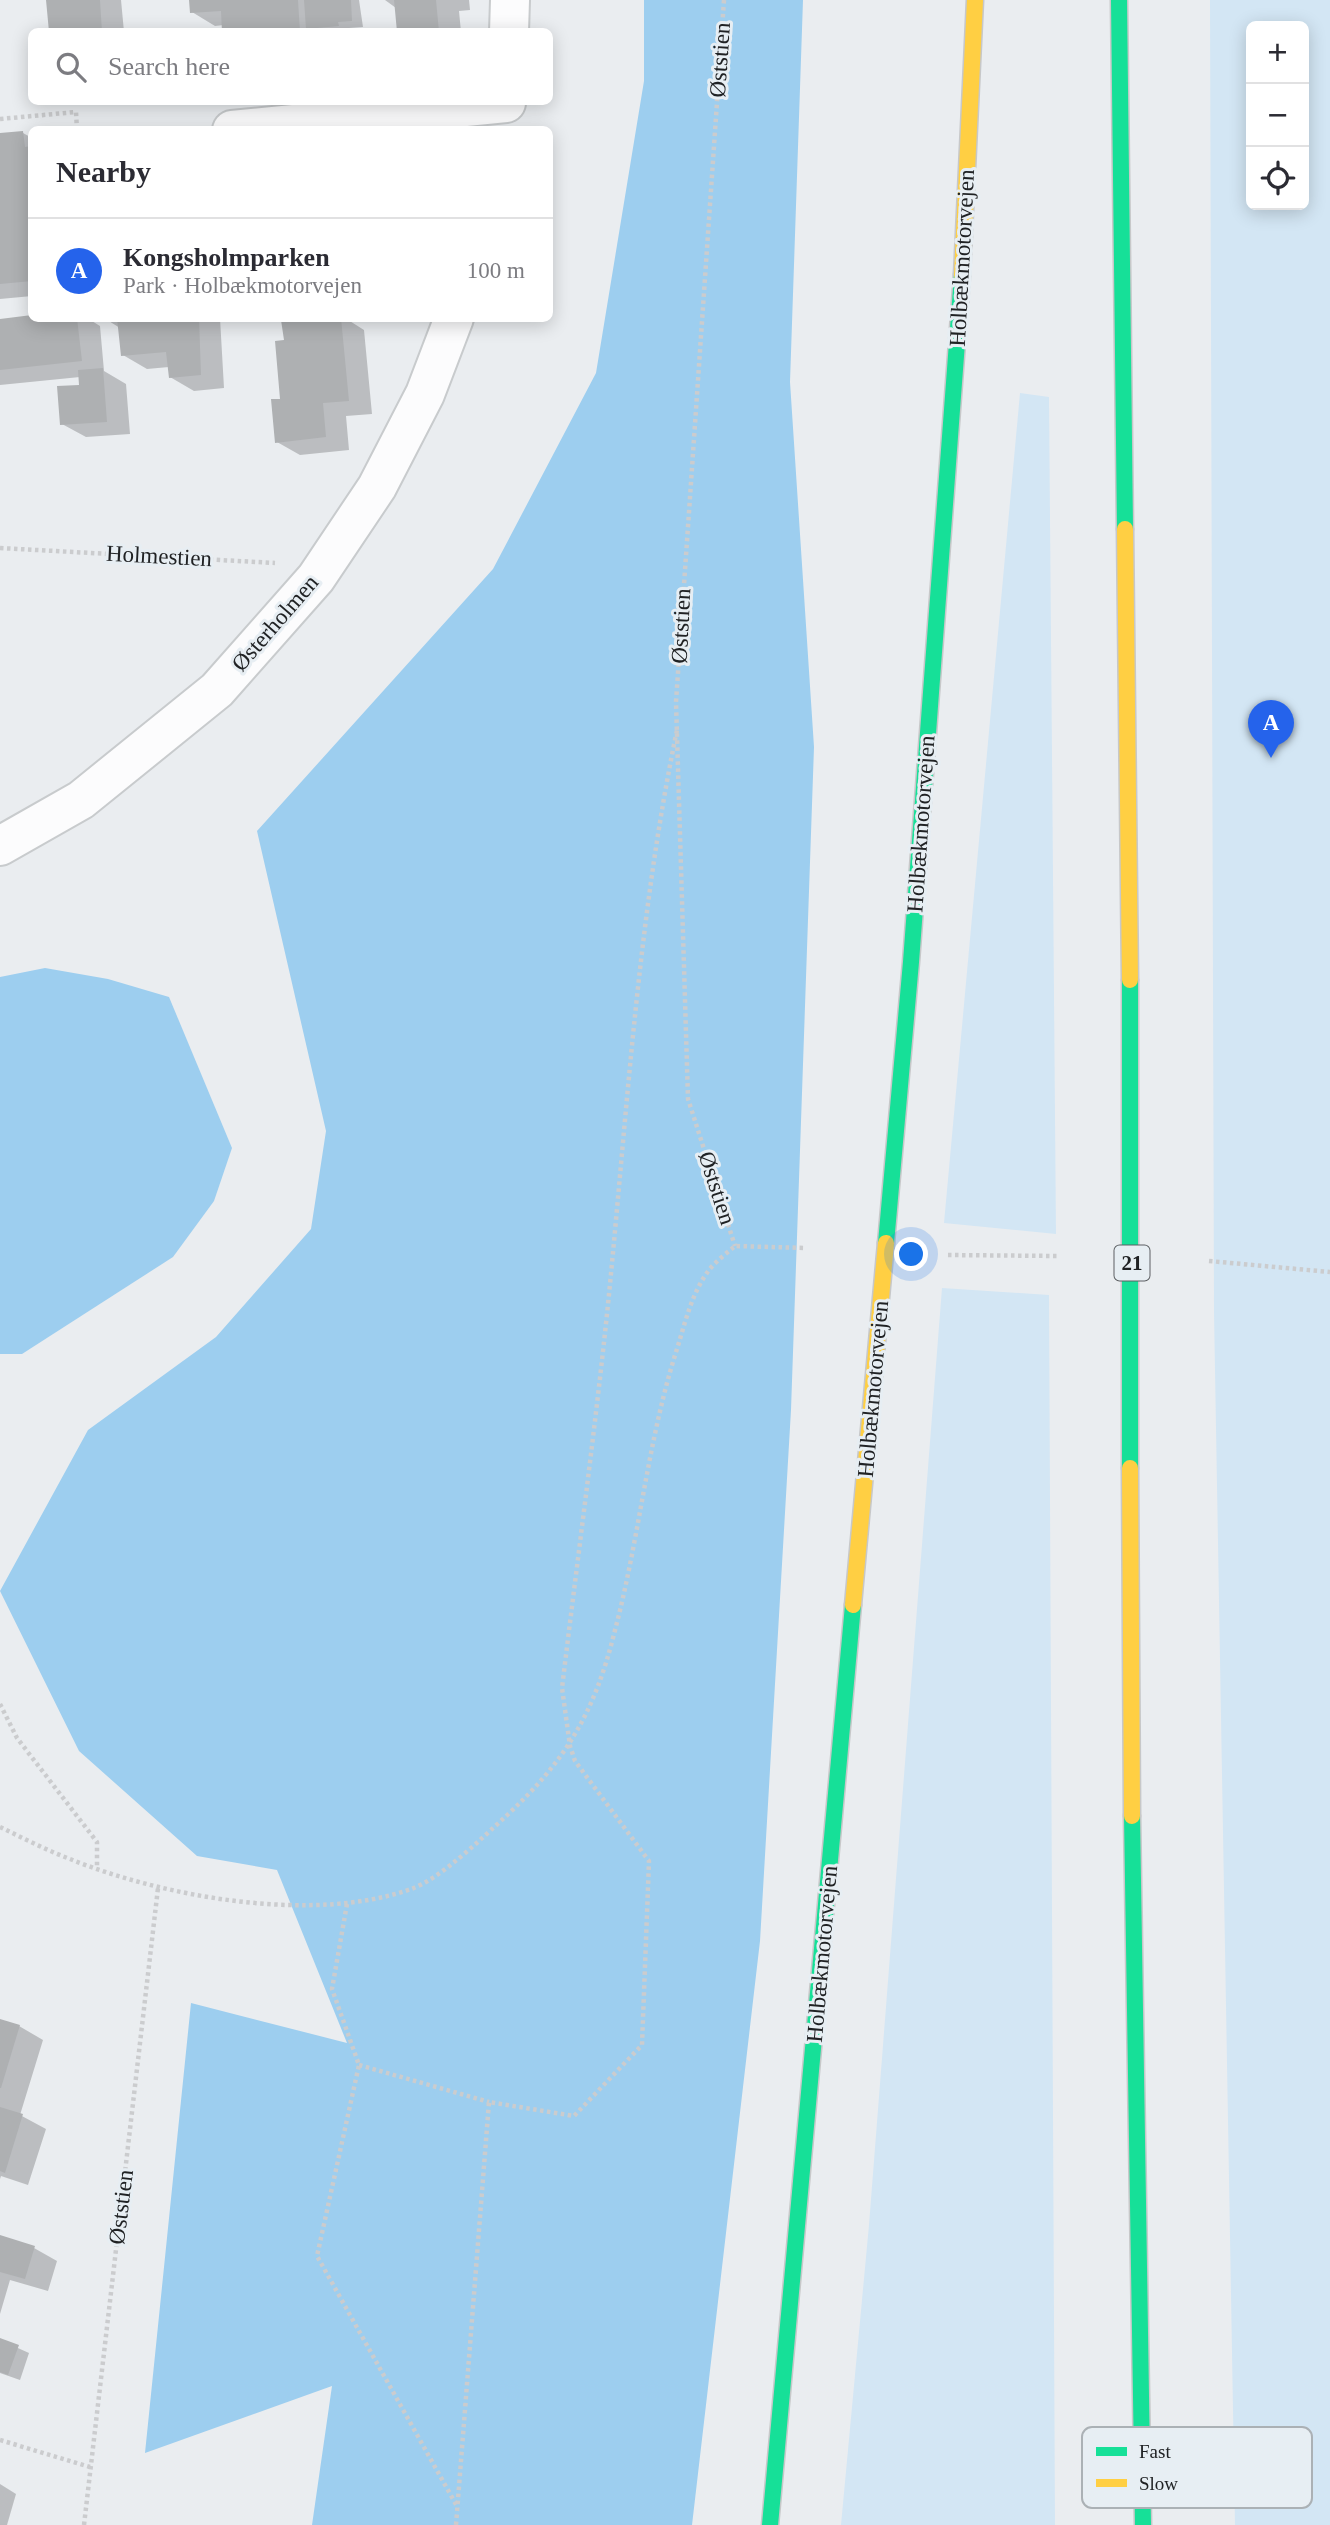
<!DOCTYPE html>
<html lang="en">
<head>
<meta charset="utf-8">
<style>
  body { margin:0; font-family:Georgia,serif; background:#f2f2f3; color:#2b2b33 }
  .controls { position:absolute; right:21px; top:21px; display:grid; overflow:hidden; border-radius:10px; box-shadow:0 4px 18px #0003 }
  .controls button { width:63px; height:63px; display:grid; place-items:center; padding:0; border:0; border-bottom:2px solid #e1e1e2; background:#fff; color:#2b2b33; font:35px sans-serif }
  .you { position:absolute; left:912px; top:1255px; width:24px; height:24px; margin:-18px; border:5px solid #fff; border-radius:50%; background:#1a73e8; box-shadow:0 0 0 10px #1a73e833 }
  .badge { display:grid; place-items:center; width:46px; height:46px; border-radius:50%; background:#2563eb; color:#fff; font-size:23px; font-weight:700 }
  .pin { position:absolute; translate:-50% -58px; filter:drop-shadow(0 2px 4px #0008) }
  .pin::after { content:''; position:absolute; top:37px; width:24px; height:21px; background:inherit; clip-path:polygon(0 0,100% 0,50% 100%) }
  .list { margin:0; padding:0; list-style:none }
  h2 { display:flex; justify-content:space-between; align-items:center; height:91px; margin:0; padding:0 28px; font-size:30px }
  h2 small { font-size:23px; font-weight:400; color:#7c7c81 }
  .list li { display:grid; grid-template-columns:46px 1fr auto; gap:21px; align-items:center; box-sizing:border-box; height:105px; padding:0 28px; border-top:2px solid #e1e1e2 }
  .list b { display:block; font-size:26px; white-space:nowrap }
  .list p { margin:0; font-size:23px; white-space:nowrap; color:#7c7c81 }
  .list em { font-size:23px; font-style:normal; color:#7c7c81 }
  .icon { flex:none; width:38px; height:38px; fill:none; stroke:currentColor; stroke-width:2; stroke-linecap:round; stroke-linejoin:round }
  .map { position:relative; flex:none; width:1330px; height:2525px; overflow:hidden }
  .search { position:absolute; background:#fff; box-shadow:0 4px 18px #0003; left:28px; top:28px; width:525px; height:77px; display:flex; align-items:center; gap:18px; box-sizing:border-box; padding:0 24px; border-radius:10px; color:#7c7c81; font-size:26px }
  .panel { position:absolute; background:#fff; box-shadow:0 4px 18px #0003; left:28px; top:126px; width:525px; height:196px; border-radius:10px }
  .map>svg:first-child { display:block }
  .green { fill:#d3e6f4; fill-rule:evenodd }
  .forest { fill:#9dceef }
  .shadow { fill:#0003 }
  .building { fill:#aeb0b2 }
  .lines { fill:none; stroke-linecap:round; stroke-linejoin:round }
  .street-casing { stroke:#c8cbcd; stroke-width:42 }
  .fast-casing { stroke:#c7c8c9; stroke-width:19 }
  .slow-casing { stroke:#c7c8c9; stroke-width:19 }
  .path { stroke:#cbccce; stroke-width:4.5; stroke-dasharray:3.5 3.5; stroke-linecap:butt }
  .street { stroke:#fcfcfd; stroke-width:38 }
  .fast { stroke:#16e098; stroke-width:16 }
  .slow { stroke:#ffcf43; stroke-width:16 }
  .labels { text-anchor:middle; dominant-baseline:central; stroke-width:6; stroke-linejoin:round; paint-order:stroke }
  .shield { fill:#e7eef3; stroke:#5c5f62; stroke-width:2 }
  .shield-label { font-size:21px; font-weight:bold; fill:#202224 }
  .street-label { font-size:23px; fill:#202224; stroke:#e7eef3 }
  .key { fill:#e7eef3; stroke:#abb1b5; stroke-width:2 }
  .key-label { font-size:19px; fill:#202224 }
</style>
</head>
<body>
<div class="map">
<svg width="1330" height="2525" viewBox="0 0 1330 2525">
  <rect width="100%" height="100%" fill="#eaedf0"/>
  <!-- green -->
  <g class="green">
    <path d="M1210,0h120v2525h-95l-21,-1213zM1304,26v179h-53v-179z"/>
    <path d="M1020,393l29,4 7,837 -112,-11z"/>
    <path d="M942,1288l107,7 6,1230h-214l28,-300z"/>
  </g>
  <!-- forest -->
  <g class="forest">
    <path d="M644,0h159l-13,382 24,365 -23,663 -31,531 -68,584h-380l20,-139 -187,67 46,-450 156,40 -70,-173 -80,-14 -118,-105 -79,-160 88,-161 128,-93 95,-108 15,-98 -69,-300 236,-262 103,-196 48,-292z"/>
    <path d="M45,968l63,11 61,18 63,151 -18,53 -41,56 -151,97h-22v-377z"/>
  </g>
  <!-- shadow -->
  <g class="shadow">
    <path d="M48,0h73l3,32h-74z"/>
    <path d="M191,0h168l4,27 -14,1 1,4h-126v-7l-9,1 -23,-14z"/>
    <path d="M385,0h84l1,10 -11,1 2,21h-62l-3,-24z"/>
    <path d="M23,133l9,5v158l-32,3v-164z"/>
    <path d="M87,318l13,8 4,45 22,13 4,50 -44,3 -24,-13 19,-38 -1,-9 -80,8v-65z"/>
    <path d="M104,318h116l4,70 -30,3 -24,-14 -1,-10 -22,2 -24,-14 -3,-27z"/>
    <path d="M317,318h28l19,12 8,84 -26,2 3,34 -49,5 -23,-13 8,-100z"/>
    <path d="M0,2020l19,6 24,14 -23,75 26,14 -18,56 -27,-9 -1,3z"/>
    <path d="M0,2237l34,11 23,13 -9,30 -38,-11 -10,34z"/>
    <path d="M0,2340l29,13 -9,27 -20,-7z"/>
    <path d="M0,2484l16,10 -9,31h-7z"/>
  </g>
  <!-- building -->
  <g class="building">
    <path d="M46,0h54l2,32h-53z"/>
    <path d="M189,0h109l2,32h-78l-1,-21 -31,2z"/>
    <path d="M304,0h47l1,21 -14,1 1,4 -33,3z"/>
    <path d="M394,0h42l3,32h-42z"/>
    <path d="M23,131l2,16 7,-1v135l-32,3v-151z"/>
    <path d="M32,315v3h45l5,43 -82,9v-51z"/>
    <path d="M117,318h82l2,57 -32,3 -3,-26 -45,4z"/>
    <path d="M300,318h41l8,83 -26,2 3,34 -51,6 -4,-44h9l-5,-58 9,-1 -3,-20z"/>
    <path d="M103,368l4,54 -47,3 -3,-39 22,-1 -1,-15z"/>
    <path d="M0,2019l20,6 -19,63h-1z"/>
    <path d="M0,2107l23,7 -18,59 -5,-2z"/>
    <path d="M0,2235l35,11 -10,33 -25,-7z"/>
    <path d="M0,2338l19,7 -11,30 -8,-3z"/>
  </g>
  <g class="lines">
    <defs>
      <g id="street">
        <path d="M509,32l1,-32"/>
        <path d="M232,130l274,-27"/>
        <path d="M0,846l81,-46 136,-110 99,-112 61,-91 48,-93 29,-76"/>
      </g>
      <g id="fast">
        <path d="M1119,0l6,529"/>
        <path d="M1130,980v488"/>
        <path d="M886,1243l25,-281 51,-687"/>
        <path d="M1132,1816l11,709"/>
        <path d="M770,2525l83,-920"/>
      </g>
      <g id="slow">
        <path d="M962,275l13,-275"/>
        <path d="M1125,529l5,451"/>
        <path d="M1130,1468l2,348"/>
        <path d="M853,1605l33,-362"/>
      </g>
    </defs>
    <!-- street casing -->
    <use href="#street" class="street-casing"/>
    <!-- fast casing -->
    <use href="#fast" class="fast-casing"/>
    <!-- slow casing -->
    <use href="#slow" class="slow-casing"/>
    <!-- path -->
    <g class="path">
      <path d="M724,0l-48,702 12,397 47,147"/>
      <path d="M0,119l76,-7 1,18"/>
      <path d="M0,548l275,15"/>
      <path d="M948,1255l111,1"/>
      <path d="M1209,1261l121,11"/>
      <path d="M0,1704l17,34 80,104v26"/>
      <path d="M0,1827c23,11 46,23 70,32 94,38 243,65 341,30 29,-10 70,-50 93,-71 61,-56 90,-104 110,-184 25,-93 33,-190 62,-282 9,-28 15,-58 33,-82 7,-9 18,-17 26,-24l71,2"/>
      <path d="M347,1904l-15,85 27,76 -42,191 141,252"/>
      <path d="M359,2065l130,37"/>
      <path d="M0,2440l90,27"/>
      <path d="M84,2525l74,-637"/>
      <path d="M456,2525l33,-423 85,14 68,-71 7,-184 -74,-100 -5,-15 -8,-58c15,-125 32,-250 45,-374 20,-196 30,-392 70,-584"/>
    </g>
    <!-- street -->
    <use href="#street" class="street"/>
    <!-- fast -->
    <use href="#fast" class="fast"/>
    <!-- slow -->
    <use href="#slow" class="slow"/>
  </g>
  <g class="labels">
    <!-- shield labels -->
    <rect class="shield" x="1114.5" y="1245.5" width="35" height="35" rx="5"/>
    <g class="shield-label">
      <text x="1132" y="1263">21</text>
    </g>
    <!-- street labels -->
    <g class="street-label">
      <text transform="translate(720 60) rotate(-86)">Øststien</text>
      <text transform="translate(962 258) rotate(-87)">Holbækmotorvejen</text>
      <text transform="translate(159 556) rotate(3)">Holmestien</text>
      <text transform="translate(275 623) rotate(-49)">Østerholmen</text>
      <text transform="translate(681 626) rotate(-87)">Øststien</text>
      <text transform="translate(921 824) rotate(-86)">Holbækmotorvejen</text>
      <text transform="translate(717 1188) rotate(72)">Øststien</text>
      <text transform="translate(873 1389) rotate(-85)">Holbækmotorvejen</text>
      <text transform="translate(822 1954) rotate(-85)">Holbækmotorvejen</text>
      <text transform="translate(121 2207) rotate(-83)">Øststien</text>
    </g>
  </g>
  <!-- legend -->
  <rect x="1082" y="2427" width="230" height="81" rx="10" class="key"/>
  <rect x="1096" y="2447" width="31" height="9" fill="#16e098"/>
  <rect x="1096" y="2479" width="31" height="8" fill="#ffcf43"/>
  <g class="key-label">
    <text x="1139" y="2458">Fast</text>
    <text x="1139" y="2490">Slow</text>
  </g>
</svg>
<div class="controls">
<button>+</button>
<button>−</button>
<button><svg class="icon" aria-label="locate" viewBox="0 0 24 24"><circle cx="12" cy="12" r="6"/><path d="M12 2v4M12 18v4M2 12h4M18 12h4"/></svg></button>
</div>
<div class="you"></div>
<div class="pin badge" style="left:1271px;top:758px">A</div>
<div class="search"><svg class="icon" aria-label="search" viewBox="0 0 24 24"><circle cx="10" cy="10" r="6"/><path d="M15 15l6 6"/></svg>Search here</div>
<section class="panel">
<h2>Nearby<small></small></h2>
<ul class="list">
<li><span class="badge">A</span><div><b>Kongsholmparken</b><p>Park · Holbækmotorvejen</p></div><em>100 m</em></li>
</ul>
</section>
</div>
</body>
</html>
